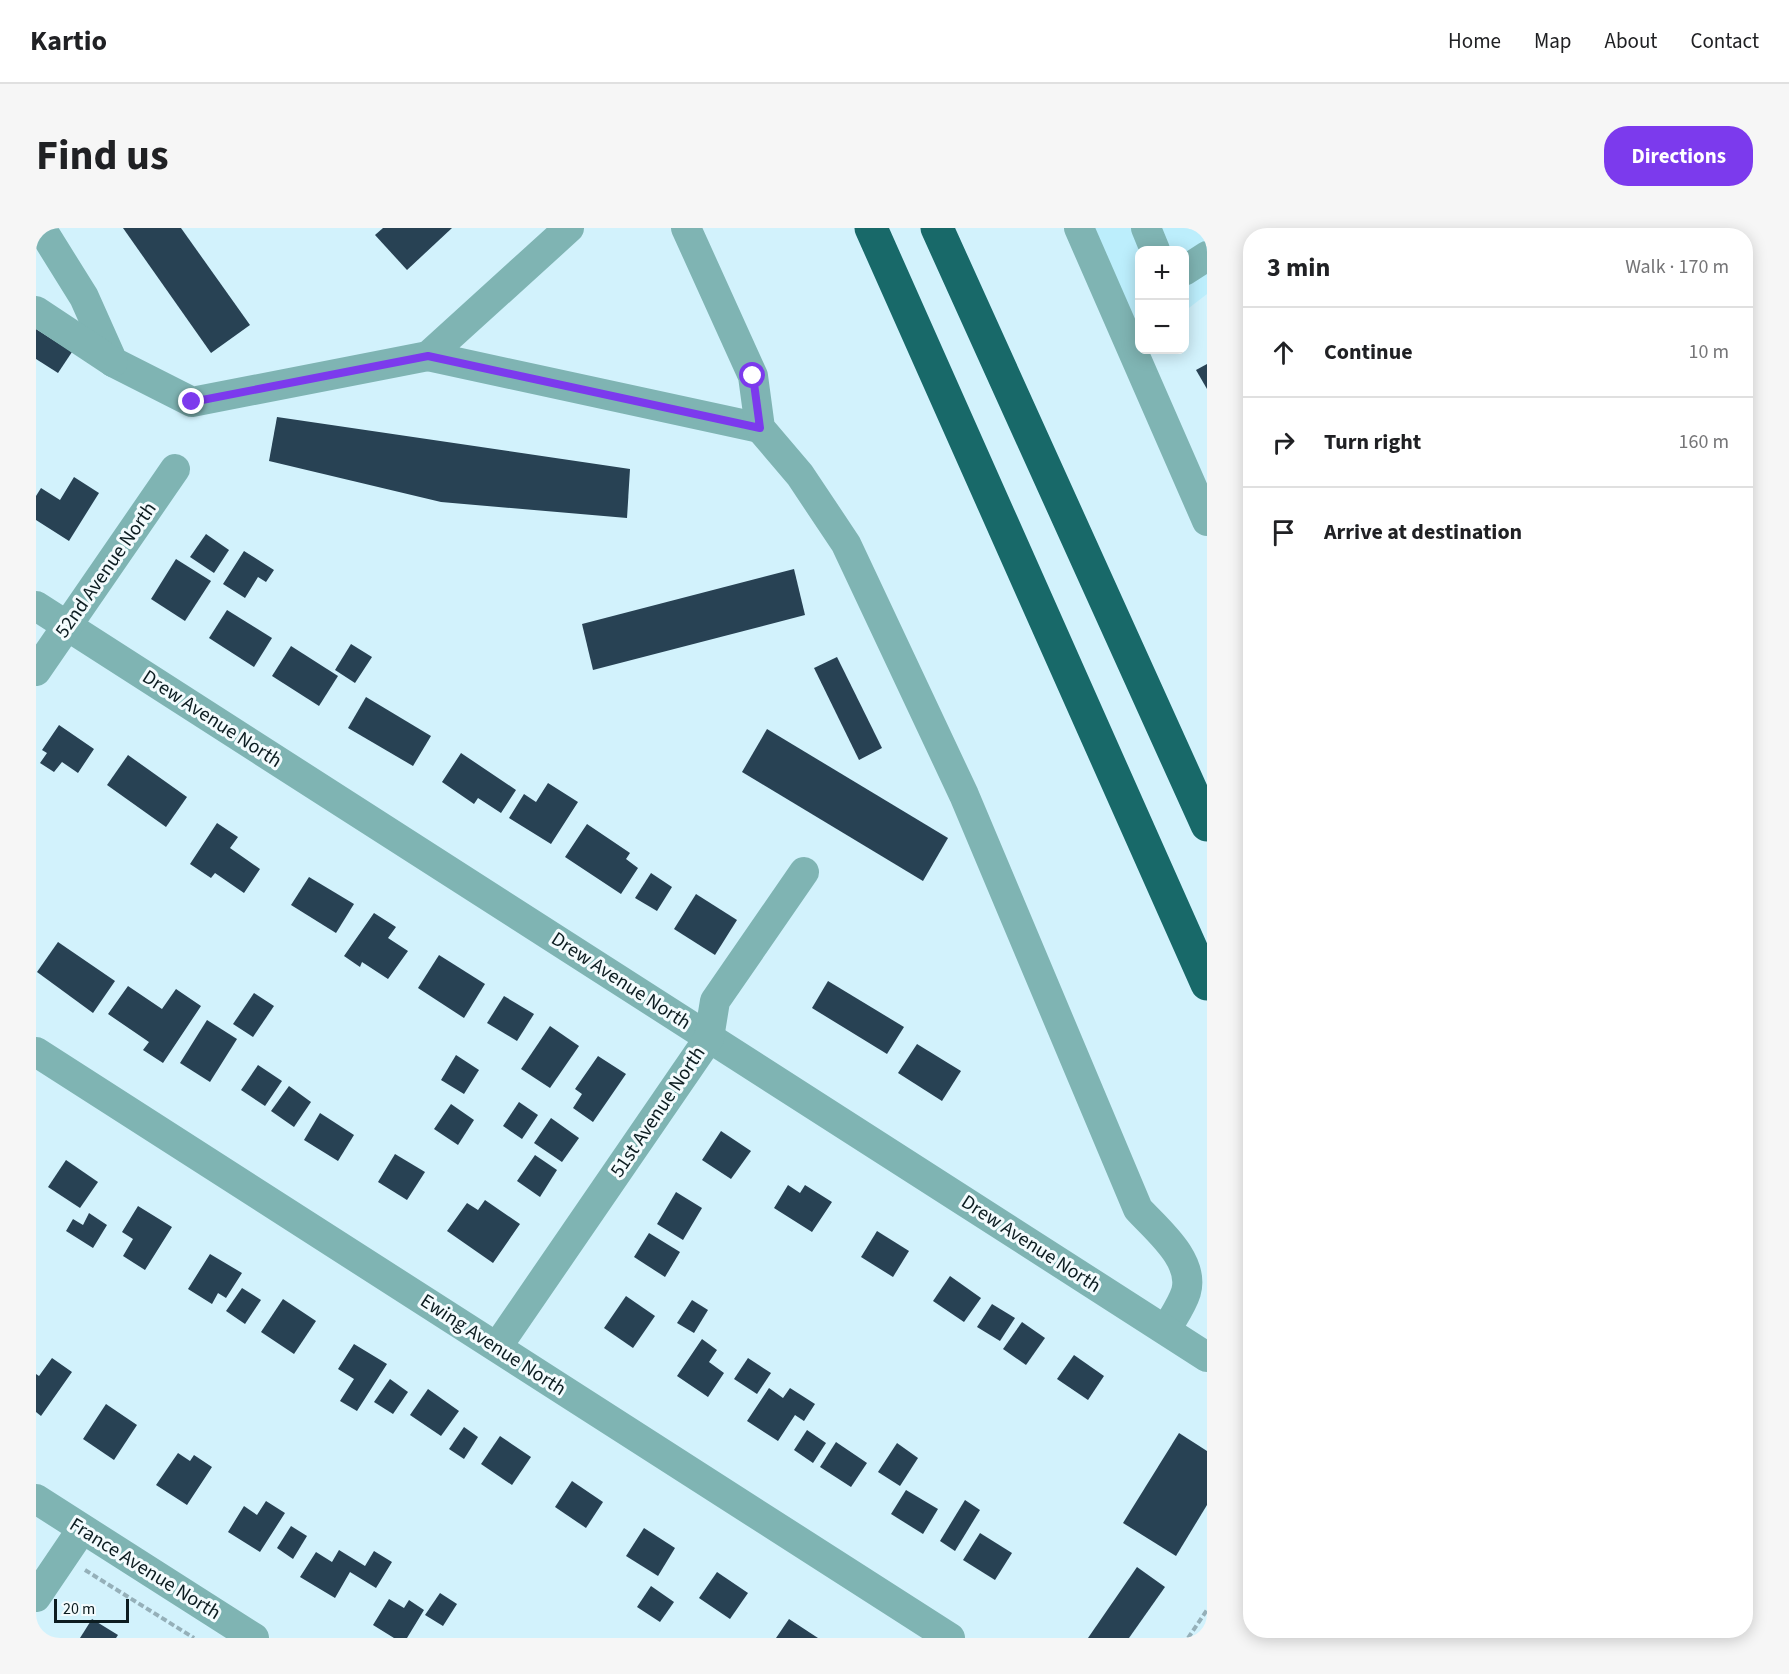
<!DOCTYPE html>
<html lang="en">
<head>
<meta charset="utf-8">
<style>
  body { margin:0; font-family:"Source Sans 3",sans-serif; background:#f6f6f6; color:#202124 }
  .controls { position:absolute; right:18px; top:18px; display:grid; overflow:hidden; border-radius:12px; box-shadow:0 3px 15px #0003 }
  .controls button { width:54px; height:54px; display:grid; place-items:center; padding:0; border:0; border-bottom:2px solid #e0e0e0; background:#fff; color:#202124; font:30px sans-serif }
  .scale { position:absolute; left:18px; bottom:15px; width:75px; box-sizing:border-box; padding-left:6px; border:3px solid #0c1c20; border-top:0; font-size:16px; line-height:21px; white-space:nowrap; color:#0c1c20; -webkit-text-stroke:4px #f3fbfd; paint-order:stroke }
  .stop { position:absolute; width:18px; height:18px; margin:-14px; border:4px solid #7c3aed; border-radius:50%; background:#fff }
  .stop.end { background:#7c3aed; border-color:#fff; box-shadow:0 2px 6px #0008 }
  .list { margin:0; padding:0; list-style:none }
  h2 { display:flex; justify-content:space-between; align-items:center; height:78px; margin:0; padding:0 24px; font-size:26px }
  h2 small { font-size:20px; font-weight:400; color:#757577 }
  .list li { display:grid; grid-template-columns:39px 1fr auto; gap:18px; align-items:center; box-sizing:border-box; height:90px; padding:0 24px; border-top:2px solid #e0e0e0 }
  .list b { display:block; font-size:22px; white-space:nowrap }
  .list em { font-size:20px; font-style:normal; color:#757577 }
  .icon { flex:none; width:33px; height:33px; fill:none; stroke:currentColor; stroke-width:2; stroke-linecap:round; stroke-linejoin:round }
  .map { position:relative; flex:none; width:1171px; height:1410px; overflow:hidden; border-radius:24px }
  header { display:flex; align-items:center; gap:36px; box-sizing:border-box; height:84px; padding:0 30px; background:#fff; border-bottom:2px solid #e0e0e0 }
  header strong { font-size:28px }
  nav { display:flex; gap:33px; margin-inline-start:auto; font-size:21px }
  .intro { display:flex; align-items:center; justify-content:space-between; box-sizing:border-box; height:144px; padding:0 36px }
  h1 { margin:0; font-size:42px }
  .button { padding:15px 27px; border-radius:24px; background:#7c3aed; color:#fff; font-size:21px; font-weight:700 }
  main { display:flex; gap:36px; padding:0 36px }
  aside { flex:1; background:#fff; border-radius:24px; box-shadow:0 3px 15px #0003 }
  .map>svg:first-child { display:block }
  .built { fill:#bceefc }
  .building { fill:#284254 }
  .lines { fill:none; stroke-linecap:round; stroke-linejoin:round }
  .path { stroke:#95b0b9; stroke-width:4; stroke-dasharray:6 3; stroke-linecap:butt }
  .minor { stroke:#7fb4b3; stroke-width:30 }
  .highway { stroke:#186969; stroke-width:33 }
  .route { stroke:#7c3aed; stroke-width:8 }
  .labels { text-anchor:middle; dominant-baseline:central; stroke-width:6; stroke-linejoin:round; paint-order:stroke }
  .street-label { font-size:20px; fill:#0c1c20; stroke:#f3fbfd }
</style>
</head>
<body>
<header>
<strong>Kartio</strong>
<nav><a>Home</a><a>Map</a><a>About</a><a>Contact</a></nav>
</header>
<div class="intro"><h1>Find us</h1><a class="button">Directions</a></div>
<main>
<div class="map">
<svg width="1171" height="1410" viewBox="0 0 1171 1410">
  <rect width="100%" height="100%" fill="#d2f2fc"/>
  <!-- built -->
  <path class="built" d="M1057,0h114v66l-22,17 -1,-61h-44l-1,87z"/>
  <!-- building -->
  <g class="building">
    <path d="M87,0h58l69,97 -39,28z"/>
    <path d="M347,0h69l-45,42 -32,-35z"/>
    <path d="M0,101l36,23 -14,21 -22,-14z"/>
    <path d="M1171,136v25l-11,-19z"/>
    <path d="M241,189l353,52 -3,49 -186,-16 -172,-41z"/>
    <path d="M38,249l25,16 -30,48 -33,-21v-24l5,-8 19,12z"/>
    <path d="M170,306l23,16 -15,23 -24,-16z"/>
    <path d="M208,323l30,19 -8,12 -8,-5 -13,21 -22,-14z"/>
    <path d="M140,331l35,22 -26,40 -34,-22z"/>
    <path d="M758,341l11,46 -212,55 -11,-46z"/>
    <path d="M191,382l45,28 -18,29 -45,-29z"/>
    <path d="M315,416l21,13 -17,26 -20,-13z"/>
    <path d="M255,418l47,30 -19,30 -47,-30z"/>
    <path d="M801,429l45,91 -23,12 -45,-92z"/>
    <path d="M330,469l65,39 -18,30 -65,-38z"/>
    <path d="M23,497l35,24 -16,24 -16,-11 -8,10 -14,-9 7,-10 -5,-3z"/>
    <path d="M731,501l181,109 -25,43 -181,-109z"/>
    <path d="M425,525l55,37 -15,23 -23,-15 -4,6 -32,-22z"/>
    <path d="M92,527l59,42 -21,30 -59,-42z"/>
    <path d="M512,555l30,19 -27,42 -42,-26 15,-24 12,8z"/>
    <path d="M181,595l21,14 -8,11 30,21 -16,24 -29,-20 -4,5 -21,-14z"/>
    <path d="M551,596l43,29 -4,6 12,9 -17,26 -56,-37z"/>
    <path d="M615,645l21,14 -15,24 -22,-13z"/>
    <path d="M273,649l45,27 -18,29 -45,-28z"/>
    <path d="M660,666l41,26 -22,35 -41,-26z"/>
    <path d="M338,685l22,14 -8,11 20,13 -20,28 -26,-17 -2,5 -16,-11z"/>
    <path d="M22,714l57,39 -22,32 -56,-41z"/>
    <path d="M403,727l46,29 -21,34 -46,-30z"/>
    <path d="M792,753l76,46 -17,27 -75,-46z"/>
    <path d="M92,758l34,23 14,-20 25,17 -38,57 -20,-13 6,-8 -41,-28z"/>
    <path d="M218,765l20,13 -21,31 -20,-13z"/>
    <path d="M468,768l30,18 -17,27 -30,-18z"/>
    <path d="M171,792l30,19 -27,43 -30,-19z"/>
    <path d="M514,798l29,20 -29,42 -29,-19z"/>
    <path d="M881,816l44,27 -19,30 -44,-28z"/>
    <path d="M420,827l23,15 -15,24 -23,-14z"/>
    <path d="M562,828l28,18 -33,48 -20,-14 9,-14 -7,-5z"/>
    <path d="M222,837l24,16 -17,25 -24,-16z"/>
    <path d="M253,858l22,16 -17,25 -23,-16z"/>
    <path d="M483,874l19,13 -16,24 -19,-13z"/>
    <path d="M415,876l23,16 -16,25 -24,-16z"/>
    <path d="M284,885l34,22 -16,26 -34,-21z"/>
    <path d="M515,890l28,20 -17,24 -28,-19z"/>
    <path d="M685,903l30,20 -20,28 -29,-19z"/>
    <path d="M359,926l30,18 -18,28 -29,-18z"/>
    <path d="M499,927l22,15 -17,27 -23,-16z"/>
    <path d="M30,932l32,22 -18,26 -32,-21z"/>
    <path d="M752,957l12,8 5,-8 27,17 -20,30 -38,-24z"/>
    <path d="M640,964l26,16 -19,32 -26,-16z"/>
    <path d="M449,972l35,24 -27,39 -46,-32 20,-28 11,7z"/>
    <path d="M102,978l34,21 -27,43 -22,-14 10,-17 -11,-7z"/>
    <path d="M53,985l18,12 -14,23 -27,-17 7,-12 10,6z"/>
    <path d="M841,1003l32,20 -16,26 -32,-20z"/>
    <path d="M613,1005l31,19 -15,25 -31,-20z"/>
    <path d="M174,1026l32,19 -16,25 -8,-5 -6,11 -24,-15z"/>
    <path d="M914,1048l31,22 -17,24 -31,-21z"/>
    <path d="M206,1060l19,12 -16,24 -19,-13z"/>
    <path d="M590,1068l29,20 -22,32 -29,-20z"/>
    <path d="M247,1071l33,22 -22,33 -33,-22z"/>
    <path d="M656,1072l16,10 -14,23 -17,-10z"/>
    <path d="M956,1076l23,14 -15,23 -23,-14z"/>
    <path d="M986,1094l23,16 -19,27 -23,-16z"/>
    <path d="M666,1111l15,11 -8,12 15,11 -16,24 -31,-21z"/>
    <path d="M318,1116l33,20 -30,47 -17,-10 14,-22 -16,-10z"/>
    <path d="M1038,1127l30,21 -16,24 -31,-21z"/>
    <path d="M16,1130l20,14 -31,44 -5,-4v-38l3,2z"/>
    <path d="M712,1130l23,15 -14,21 -23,-15z"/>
    <path d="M354,1151l18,13 -15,22 -19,-12z"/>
    <path d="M733,1160l14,10 7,-10 25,16 -11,17 -9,-6 -17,26 -31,-20z"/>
    <path d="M392,1161l31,22 -18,25 -31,-21z"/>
    <path d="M70,1176l31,21 -23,35 -31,-21z"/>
    <path d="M428,1199l14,10 -14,22 -15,-10z"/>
    <path d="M771,1202l19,13 -13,20 -19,-13z"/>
    <path d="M1143,1205l28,18v54l-31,51 -53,-33z"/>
    <path d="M464,1208l31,21 -19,28 -31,-21z"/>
    <path d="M800,1214l31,21 -16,24 -31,-20z"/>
    <path d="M861,1215l21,15 -18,28 -22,-14z"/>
    <path d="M142,1225l12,8 4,-6 18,12 -25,38 -31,-20z"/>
    <path d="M536,1253l31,21 -17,26 -31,-21z"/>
    <path d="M870,1262l32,19 -15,25 -32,-20z"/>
    <path d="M929,1272l15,10 -25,41 -15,-10z"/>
    <path d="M230,1273l19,12 -25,39 -32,-20 16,-26 13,9z"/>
    <path d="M255,1298l16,10 -14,23 -16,-11z"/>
    <path d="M608,1300l31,20 -17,28 -32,-20z"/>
    <path d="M944,1305l32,20 -17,27 -32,-20z"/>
    <path d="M303,1322l26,16 9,-15 18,11 -16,26 -26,-16 -15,26 -35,-21 16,-25 16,10z"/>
    <path d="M1101,1339l28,20 -36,51h-41z"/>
    <path d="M681,1344l31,21 -18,26 -31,-21z"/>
    <path d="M615,1358l23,16 -14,20 -23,-15z"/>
    <path d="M404,1365l17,11 -14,22 -18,-11z"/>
    <path d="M353,1371l15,9 5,-8 15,10 -17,28h-13l-21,-13z"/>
    <path d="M56,1391l26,16 -2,3h-36z"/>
    <path d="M753,1391l29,19h-42z"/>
  </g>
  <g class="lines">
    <!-- path -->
    <g class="path">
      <path d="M49,1342l109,68"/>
      <path d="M1152,1410l19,-28"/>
    </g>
    <!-- minor -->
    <g class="minor">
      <path d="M5,0l43,69 29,65 79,40 236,-46"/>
      <path d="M533,0l-141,128 332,72"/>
      <path d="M650,0l67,148 7,52 40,47 46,69 118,251 174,414c19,21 57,51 48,83 -4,13 -14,27 -20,38"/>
      <path d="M1043,0l128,293"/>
      <path d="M1110,0l9,22"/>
      <path d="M1148,43l23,-15"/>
      <path d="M0,83l77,51"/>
      <path d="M0,378l1171,751"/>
      <path d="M0,443l139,-202"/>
      <path d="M0,824l914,586"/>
      <path d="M461,1119l212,-309 6,-37 89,-129"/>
      <path d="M0,1271l218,139"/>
      <path d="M0,1369l46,-68"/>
    </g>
    <!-- highway -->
    <g class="highway">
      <path d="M835,0l336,756"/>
      <path d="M901,0l270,597"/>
    </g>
  </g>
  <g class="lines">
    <!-- route -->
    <path class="route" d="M156,174l236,-46 332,72 -7,-52"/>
  </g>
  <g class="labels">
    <!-- street labels -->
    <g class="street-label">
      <text transform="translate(70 342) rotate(-55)">52nd Avenue North</text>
      <text transform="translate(176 491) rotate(33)">Drew Avenue North</text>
      <text transform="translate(585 753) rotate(33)">Drew Avenue North</text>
      <text transform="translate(622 884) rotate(-56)">51st Avenue North</text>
      <text transform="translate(995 1016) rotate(33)">Drew Avenue North</text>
      <text transform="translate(457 1117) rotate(33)">Ewing Avenue North</text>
      <text transform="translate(109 1341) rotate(32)">France Avenue North</text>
    </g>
  </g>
</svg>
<div class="controls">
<button>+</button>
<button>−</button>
</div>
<div class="scale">20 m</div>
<div class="stop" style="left:717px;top:148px"></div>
<div class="stop end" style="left:156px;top:174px"></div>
</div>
<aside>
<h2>3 min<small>Walk · 170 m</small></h2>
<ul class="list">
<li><svg class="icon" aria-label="ahead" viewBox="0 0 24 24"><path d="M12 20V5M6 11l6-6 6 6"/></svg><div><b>Continue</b></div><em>10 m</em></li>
<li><svg class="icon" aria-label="right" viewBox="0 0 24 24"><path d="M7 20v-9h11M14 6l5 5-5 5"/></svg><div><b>Turn right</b></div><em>160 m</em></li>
<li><svg class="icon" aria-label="arrive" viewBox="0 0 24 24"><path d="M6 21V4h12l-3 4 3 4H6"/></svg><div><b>Arrive at destination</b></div></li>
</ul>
</aside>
</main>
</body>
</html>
